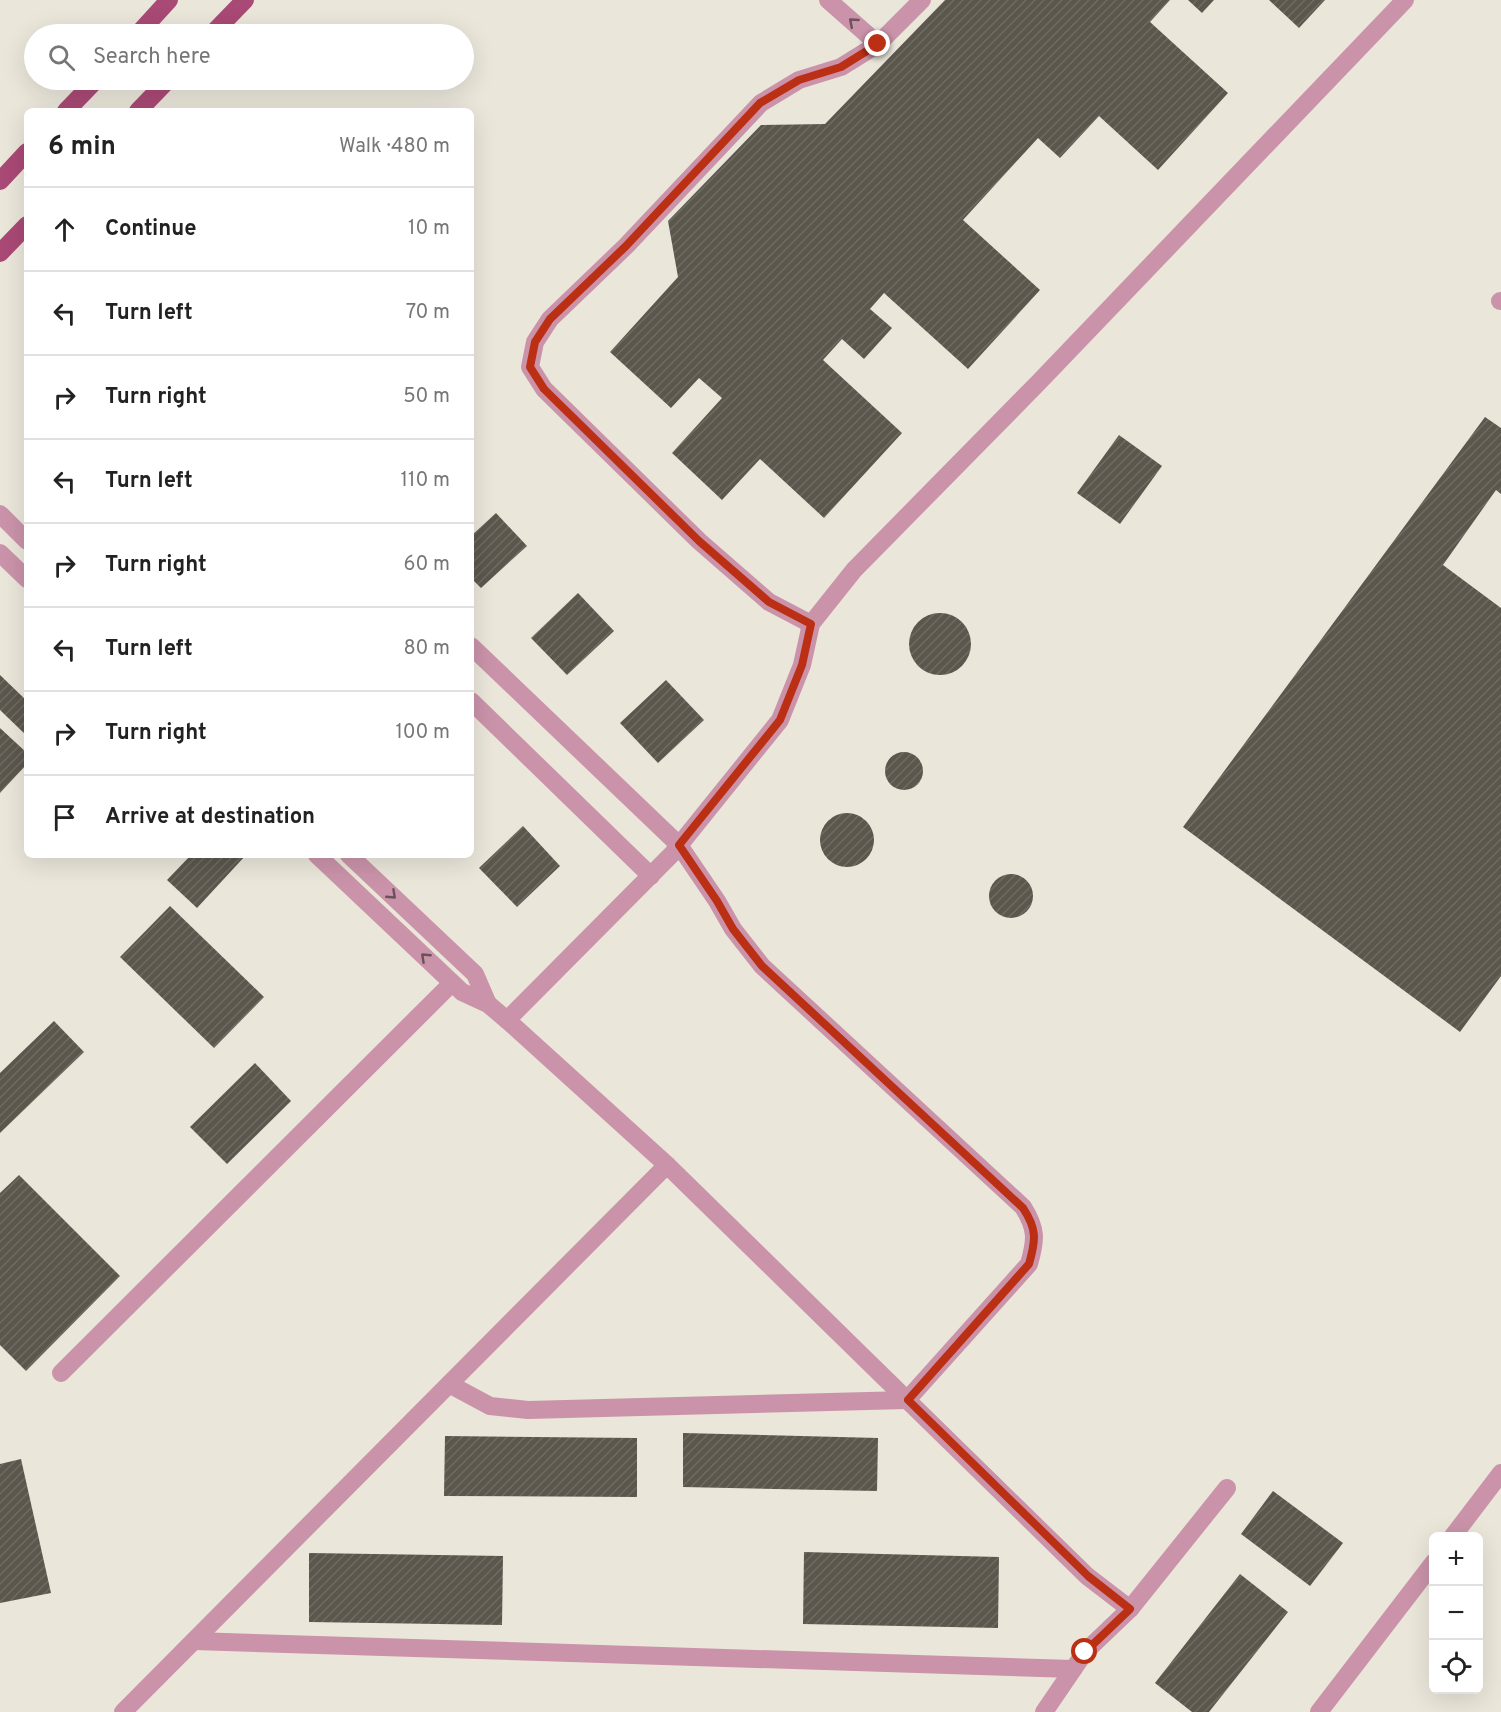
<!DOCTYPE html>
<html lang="en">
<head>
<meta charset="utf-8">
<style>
  body { margin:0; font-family:Overpass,sans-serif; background:#f2f2f2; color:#222 }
  .controls { position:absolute; right:18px; bottom:18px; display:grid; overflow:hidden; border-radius:9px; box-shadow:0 6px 24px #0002 }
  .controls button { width:54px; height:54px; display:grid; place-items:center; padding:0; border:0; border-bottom:2px solid #e0e0e0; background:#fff; color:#222; font:30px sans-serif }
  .stop { position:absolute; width:18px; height:18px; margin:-14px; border:4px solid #bb3015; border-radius:50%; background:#fff }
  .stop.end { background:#bb3015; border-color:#fff; box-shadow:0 2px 6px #0008 }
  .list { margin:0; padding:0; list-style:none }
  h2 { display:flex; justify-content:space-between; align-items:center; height:78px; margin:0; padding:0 24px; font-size:26px }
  h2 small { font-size:20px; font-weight:400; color:#767676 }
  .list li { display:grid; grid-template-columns:39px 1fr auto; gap:18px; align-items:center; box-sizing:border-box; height:84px; padding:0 24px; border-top:2px solid #e0e0e0 }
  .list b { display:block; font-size:22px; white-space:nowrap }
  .list em { font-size:20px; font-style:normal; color:#767676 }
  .icon { flex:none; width:33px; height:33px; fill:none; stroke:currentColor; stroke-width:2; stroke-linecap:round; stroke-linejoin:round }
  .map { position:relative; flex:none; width:1501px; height:1712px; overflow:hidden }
  .search { position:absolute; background:#fff; box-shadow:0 6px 24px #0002; left:24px; top:24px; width:450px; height:66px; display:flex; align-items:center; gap:15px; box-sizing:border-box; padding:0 21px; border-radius:33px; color:#767676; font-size:22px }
  .panel { position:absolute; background:#fff; box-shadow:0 6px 24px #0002; left:24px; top:108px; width:450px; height:750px; border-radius:9px }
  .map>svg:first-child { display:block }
  .building { fill:url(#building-hatch) }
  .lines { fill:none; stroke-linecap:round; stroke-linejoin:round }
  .minor { stroke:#ca93a9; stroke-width:18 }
  .major { stroke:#a94975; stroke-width:18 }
  .oneway { stroke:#6b525a }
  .route { stroke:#bb3015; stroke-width:8 }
</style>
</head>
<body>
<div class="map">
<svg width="1501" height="1712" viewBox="0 0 1501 1712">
  <defs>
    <pattern id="building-hatch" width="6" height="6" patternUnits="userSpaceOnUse" patternTransform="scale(1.5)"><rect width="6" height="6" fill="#5b574d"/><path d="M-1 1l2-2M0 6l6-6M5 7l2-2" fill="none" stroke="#6e6b63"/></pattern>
  </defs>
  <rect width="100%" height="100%" fill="#eae6da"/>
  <!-- building -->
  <g class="building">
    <path d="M945,0h225l-20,22 78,71 -70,77 -59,-54 -39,42 -22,-20 -75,82 77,70 -72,79 -84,-76 -14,16 22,19 -28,31 -22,-20 -19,21 79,73 -78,85 -64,-59 -38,41 -50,-47 50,-55 -23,-20 -28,30 -61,-56 68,-75 -10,-56 93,-96 64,-1z"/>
    <path d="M1188,0h26l-12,13z"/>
    <path d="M1269,0h56l-26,28z"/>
    <path d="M1485,417l16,11v66l-5,-4 -53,75 58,43v368l-41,56 -277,-205z"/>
    <path d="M1119,435l43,31 -42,58 -43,-31z"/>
    <path d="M496,513l31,33 -46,42 -10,-10v-42z"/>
    <path d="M578,593l36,38 -47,44 -36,-37z"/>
    <circle cx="940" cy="644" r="31"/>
    <path d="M0,675l27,26v35l-27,-26z"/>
    <path d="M666,680l38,40 -46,43 -38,-40z"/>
    <path d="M0,728l27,25v11l-27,29z"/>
    <circle cx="904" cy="771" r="19"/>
    <circle cx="847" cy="840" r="27"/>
    <path d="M523,826l37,40 -43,41 -38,-39z"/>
    <path d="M191,855h55l-49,53 -30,-28z"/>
    <circle cx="1011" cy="896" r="22"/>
    <path d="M170,906l94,91 -50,51 -94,-91z"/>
    <path d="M54,1021l30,31 -84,81v-60z"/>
    <path d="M255,1063l36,38 -64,63 -37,-37z"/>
    <path d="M19,1175l101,101 -94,95 -26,-26v-152z"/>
    <path d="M683,1433l195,5 -1,53 -194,-4z"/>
    <path d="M445,1436l192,2v59l-193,-1z"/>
    <path d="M21,1459l30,134 -51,10v-139z"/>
    <path d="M1273,1491l70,52 -33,43 -69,-52z"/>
    <path d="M804,1552l195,5 -1,71 -195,-4z"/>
    <path d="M309,1553l194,3 -1,69 -193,-3z"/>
    <path d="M1240,1574l48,38 -79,100h-17l-37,-29z"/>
  </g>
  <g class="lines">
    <!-- minor -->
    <g class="minor">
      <path d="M828,0l50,44"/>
      <path d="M1500,301h1"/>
      <path d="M0,514l27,27"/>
      <path d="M0,553l27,26"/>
      <path d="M811,624l-42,-22 -70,-61 -155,-152 -14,-22 5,-25 15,-23 76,-73 135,-143 38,-23 42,-13 37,-23 44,-44"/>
      <path d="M471,701l180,175"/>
      <path d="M317,855l145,137 26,12 19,16 160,145 420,411 43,33 -45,43 -41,60"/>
      <path d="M349,855l126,119 13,30"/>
      <path d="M507,1020l166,-167 107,-133 22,-55 9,-41 43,-54 185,-188 366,-382"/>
      <path d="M61,1373l391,-390"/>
      <path d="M449,1384l41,22 38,4 379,-10 122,-136c7,-24 8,-35 -6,-57l-261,-241 -29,-37 -16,-28 -38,-56 -208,-199"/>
      <path d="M1453,1536l48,-63"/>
      <path d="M1130,1609l97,-121"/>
      <path d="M194,1641l879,28"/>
      <path d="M123,1712l544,-547"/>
      <path d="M1319,1712l115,-150"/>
    </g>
    <!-- major -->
    <g class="major">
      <path d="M138,34l31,-34"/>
      <path d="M212,34l33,-34"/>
      <path d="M66,111l30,-31"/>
      <path d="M138,111l30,-31"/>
      <path d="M0,181l27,-29"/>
      <path d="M0,253l27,-28"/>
    </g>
  </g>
  <!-- one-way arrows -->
  <defs><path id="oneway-chevron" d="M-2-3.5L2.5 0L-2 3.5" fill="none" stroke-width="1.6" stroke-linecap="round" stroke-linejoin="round" transform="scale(1.5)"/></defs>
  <g class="oneway">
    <use href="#oneway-chevron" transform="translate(853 22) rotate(-139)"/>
    <use href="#oneway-chevron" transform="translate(392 895) rotate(43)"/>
    <use href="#oneway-chevron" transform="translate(425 957) rotate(-137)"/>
  </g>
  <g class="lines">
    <!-- route -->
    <path class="route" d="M878,44l-37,23 -42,13 -39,23 -134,143 -76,73 -15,23 -5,25 14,22 155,152 70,61 42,22 -9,41 -22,55 -101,125 38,56 16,28 29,37 261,242c14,21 13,32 6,56l-121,136 180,176 42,33 -45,43"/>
  </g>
</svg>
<div class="controls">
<button>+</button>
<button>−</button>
<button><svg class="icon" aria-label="locate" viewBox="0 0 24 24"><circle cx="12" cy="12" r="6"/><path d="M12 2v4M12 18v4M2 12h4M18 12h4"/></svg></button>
</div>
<div class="stop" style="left:1085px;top:1652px"></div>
<div class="stop end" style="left:878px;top:44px"></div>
<div class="search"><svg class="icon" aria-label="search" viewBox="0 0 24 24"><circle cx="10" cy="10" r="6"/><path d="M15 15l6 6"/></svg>Search here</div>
<section class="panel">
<h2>6 min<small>Walk · 480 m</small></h2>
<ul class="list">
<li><svg class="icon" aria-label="ahead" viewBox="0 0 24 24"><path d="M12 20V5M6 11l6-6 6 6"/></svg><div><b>Continue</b></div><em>10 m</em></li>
<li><svg class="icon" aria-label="left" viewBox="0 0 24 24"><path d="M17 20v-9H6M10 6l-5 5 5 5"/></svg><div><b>Turn left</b></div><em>70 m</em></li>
<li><svg class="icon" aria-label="right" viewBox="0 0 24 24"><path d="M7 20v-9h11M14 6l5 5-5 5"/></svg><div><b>Turn right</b></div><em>50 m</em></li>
<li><svg class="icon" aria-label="left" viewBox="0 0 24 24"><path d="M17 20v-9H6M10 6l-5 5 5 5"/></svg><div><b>Turn left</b></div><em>110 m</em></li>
<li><svg class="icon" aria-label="right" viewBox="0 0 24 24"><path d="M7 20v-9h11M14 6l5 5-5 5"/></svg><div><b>Turn right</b></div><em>60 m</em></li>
<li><svg class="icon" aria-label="left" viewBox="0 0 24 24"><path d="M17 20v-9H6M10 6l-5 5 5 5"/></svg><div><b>Turn left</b></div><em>80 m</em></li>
<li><svg class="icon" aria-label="right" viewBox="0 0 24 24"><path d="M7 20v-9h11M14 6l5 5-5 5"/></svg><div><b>Turn right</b></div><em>100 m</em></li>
<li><svg class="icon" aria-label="arrive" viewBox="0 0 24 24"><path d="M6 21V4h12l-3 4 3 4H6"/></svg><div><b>Arrive at destination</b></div></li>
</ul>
</section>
</div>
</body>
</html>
